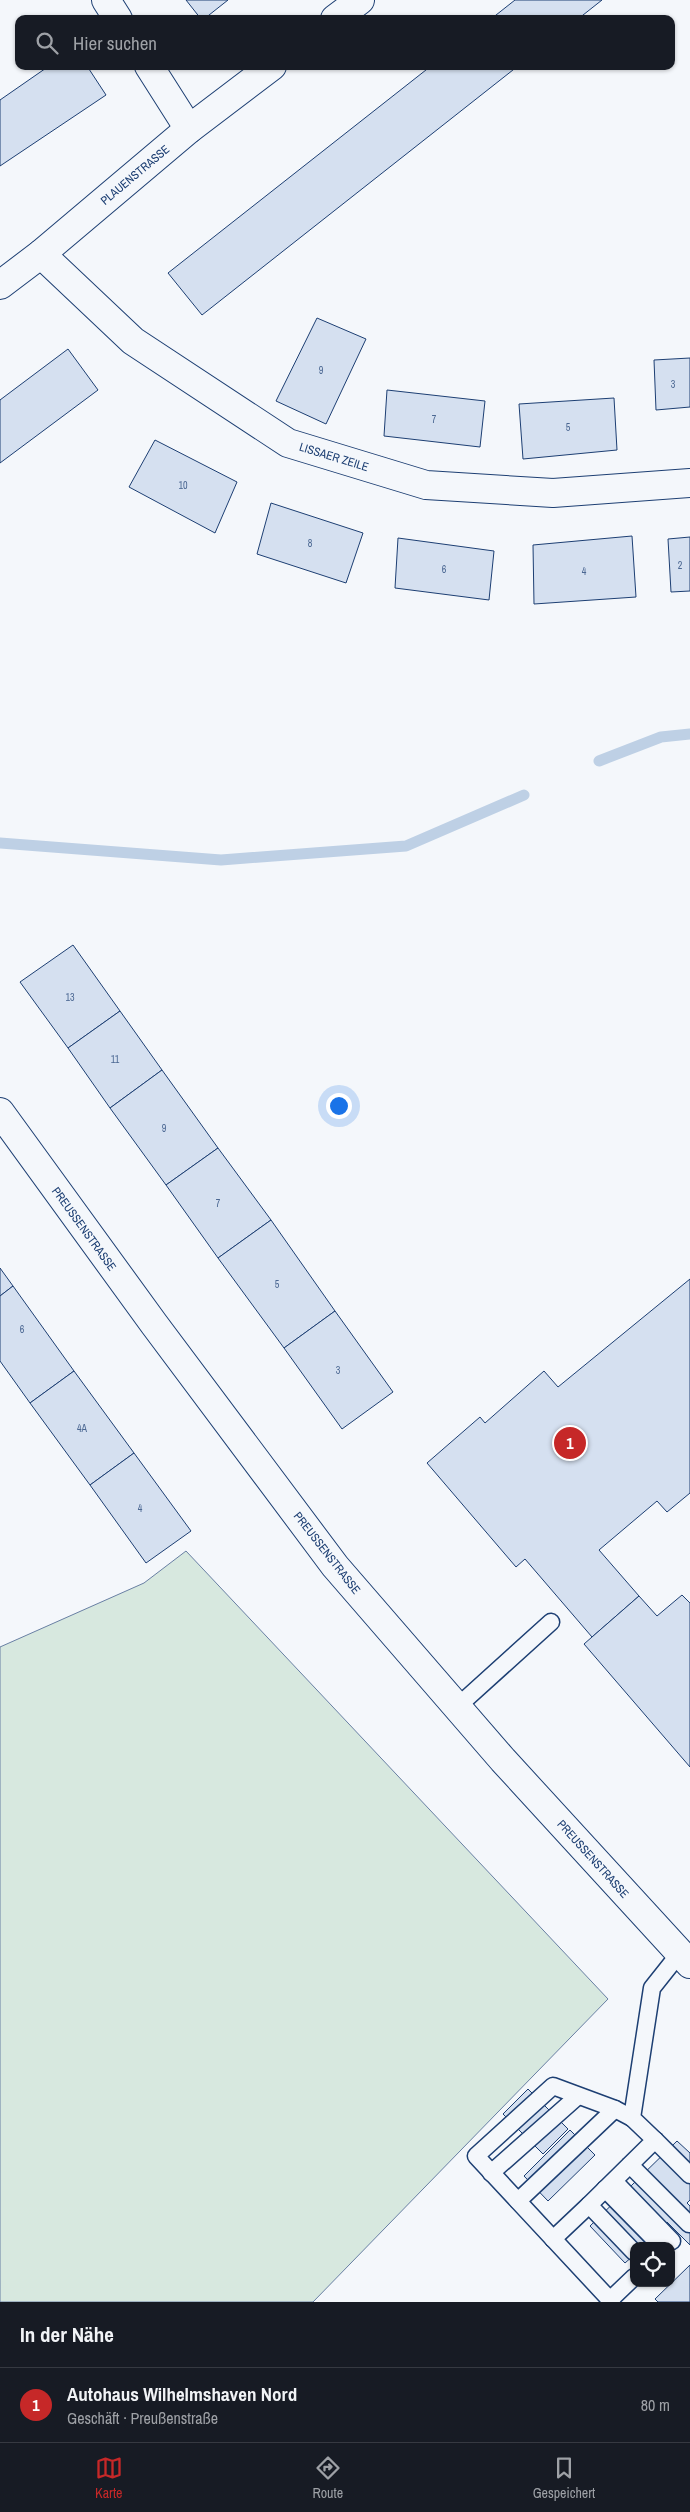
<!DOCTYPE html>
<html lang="de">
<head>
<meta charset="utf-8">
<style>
  body { margin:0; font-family:"Archivo Narrow",sans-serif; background:#20242c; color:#f1f3f6 }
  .controls { position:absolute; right:15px; bottom:15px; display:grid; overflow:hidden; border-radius:10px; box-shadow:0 1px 4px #0004 }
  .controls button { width:45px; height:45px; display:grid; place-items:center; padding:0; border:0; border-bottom:1px solid #363941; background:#171b24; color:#f1f3f6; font:25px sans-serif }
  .you { position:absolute; left:338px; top:1105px; width:18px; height:18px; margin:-12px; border:4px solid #fff; border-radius:50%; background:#1a73e8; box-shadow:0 0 0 8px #1a73e833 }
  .badge { display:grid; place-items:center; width:32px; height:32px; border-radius:50%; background:#c62828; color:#fff; font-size:16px; font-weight:700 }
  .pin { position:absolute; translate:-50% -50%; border:2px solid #fff; box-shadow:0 1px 5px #0006 }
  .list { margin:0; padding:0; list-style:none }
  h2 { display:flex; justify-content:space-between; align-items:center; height:65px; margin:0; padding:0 20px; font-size:21px }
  h2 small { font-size:16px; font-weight:400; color:#9ea1a6 }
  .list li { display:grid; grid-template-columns:32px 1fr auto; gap:15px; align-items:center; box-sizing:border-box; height:75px; padding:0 20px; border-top:1px solid #363941 }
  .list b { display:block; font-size:19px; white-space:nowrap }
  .list p { margin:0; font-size:16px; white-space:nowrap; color:#9ea1a6 }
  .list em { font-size:16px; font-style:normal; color:#9ea1a6 }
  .icon { flex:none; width:28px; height:28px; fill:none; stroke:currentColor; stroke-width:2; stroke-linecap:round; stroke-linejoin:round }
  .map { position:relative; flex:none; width:690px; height:2302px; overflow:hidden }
  .search { position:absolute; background:#171b24; box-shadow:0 1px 4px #0004; left:15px; right:15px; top:15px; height:55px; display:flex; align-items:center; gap:12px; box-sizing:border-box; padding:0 18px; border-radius:10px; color:#9ea1a6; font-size:19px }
  .sheet { height:140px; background:#171b24 }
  nav { display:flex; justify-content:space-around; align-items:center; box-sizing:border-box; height:70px; border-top:1px solid #363941; background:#171b24; font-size:14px; color:#9ea1a6 }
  nav a { display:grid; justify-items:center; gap:2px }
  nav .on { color:#c62828 }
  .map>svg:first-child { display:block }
  .green { fill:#d7e8df; stroke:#687fa3 }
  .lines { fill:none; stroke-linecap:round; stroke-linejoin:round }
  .stream { stroke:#bed0e5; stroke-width:11 }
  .building { fill:#d5e0f0; stroke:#1d3f73 }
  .lane-casing { stroke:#1d3f73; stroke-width:19 }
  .street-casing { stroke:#1d3f73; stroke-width:30 }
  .secondary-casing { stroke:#1d3f73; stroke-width:30 }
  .lane { stroke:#f4f7fb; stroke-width:16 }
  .street { stroke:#f4f7fb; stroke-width:28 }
  .secondary { stroke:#f4f7fb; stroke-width:28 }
  .labels { text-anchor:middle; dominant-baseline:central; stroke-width:4; stroke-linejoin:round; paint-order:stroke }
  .number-label { font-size:10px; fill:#4b6792 }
  .street-label { font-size:12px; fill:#1d3f73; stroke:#f4f7fb }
</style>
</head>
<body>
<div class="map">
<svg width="690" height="2302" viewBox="0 0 690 2302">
  <rect width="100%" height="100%" fill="#f4f7fb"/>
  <!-- green -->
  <path class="green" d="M186,1551l422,448 -295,303h-313v-655l144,-64z"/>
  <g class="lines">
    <!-- stream -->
    <g class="stream">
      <path d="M599,761l62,-24 29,-3"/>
      <path d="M0,843l221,17 185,-14 118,-51"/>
    </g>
  </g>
  <!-- building -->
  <g class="building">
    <path d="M186,0h42l-24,19h-3z"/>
    <path d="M515,0h87l-24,19h-87z"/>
    <path d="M49,66h38l19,29 -106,71v-66z"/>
    <path d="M431,66h87l-316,249 -34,-42z"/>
    <path d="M317,318l49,21 -40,85 -50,-23z"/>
    <path d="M68,349l30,41 -98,73v-63z"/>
    <path d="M690,358v49l-34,3 -2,-50z"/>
    <path d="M387,390l98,11 -5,46 -96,-11z"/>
    <path d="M614,398l3,52 -94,9 -4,-55z"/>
    <path d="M155,440l82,42 -22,51 -86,-46z"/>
    <path d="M271,503l92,30 -17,50 -89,-29z"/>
    <path d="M632,536l4,61 -102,7 -1,-59z"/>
    <path d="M690,537v54l-19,1 -3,-53z"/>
    <path d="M398,538l96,13 -5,49 -94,-12z"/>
    <path d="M73,945l47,66 -52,37 -48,-66z"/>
    <path d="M120,1011l42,59 -52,38 -42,-60z"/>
    <path d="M162,1070l56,78 -52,37 -56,-77z"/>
    <path d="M218,1148l53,72 -53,38 -52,-73z"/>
    <path d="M271,1220l64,91 -51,37 -66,-90z"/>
    <path d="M0,1268l13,18 -13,10z"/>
    <path d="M690,1279v214l-23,19 -10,-11 -58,49 40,46 -47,41 -67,-78 -9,8 -89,-104 53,-46 5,6 59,-52 14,16z"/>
    <path d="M13,1286l61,85 -44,32 -30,-42v-65z"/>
    <path d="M335,1311l58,81 -51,37 -58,-81z"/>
    <path d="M74,1371l60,82 -44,32 -60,-82z"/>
    <path d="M134,1453l57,78 -45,32 -56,-78z"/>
    <path d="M682,1595l8,8v164l-106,-123 55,-48 18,20z"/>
    <path d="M528,2089l40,40 -25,25 -40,-40z"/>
    <path d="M570,2130l25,25 -47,46 -24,-25z"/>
    <path d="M677,2141l13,12v47l-3,3 3,3v39l-23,-23 -24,24h-9v9l-9,8 -35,-37z"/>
    <path d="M690,2265v37h-32l-3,-3z"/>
  </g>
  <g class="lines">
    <defs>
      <g id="lane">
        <path d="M457,1707l94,-85"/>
        <path d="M655,2140l35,35"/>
        <path d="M630,2165l59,59"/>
        <path d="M491,2173l87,-77"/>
        <path d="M614,2181l58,60"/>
        <path d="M605,2189l56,57"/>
        <path d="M518,2201l97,-92"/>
        <path d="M553,2239l36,-34"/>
        <path d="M634,2252l-45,-47 66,-65 -23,-22 20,-130 27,-34"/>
        <path d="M610,2300l-134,-144 77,-70 62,23 17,9"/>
        <path d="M612,2302l-2,-2 24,-23"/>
      </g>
      <g id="street">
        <path d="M106,0l12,19"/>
        <path d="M335,19l25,-19"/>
        <path d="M149,66l40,63"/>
        <path d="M41,254l92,87 155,102 138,42 127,8 137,-10"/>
        <path d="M0,285l41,-31 148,-125 83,-63"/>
      </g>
      <path id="secondary" d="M0,1112l154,212 181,242 168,194 187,204"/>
    </defs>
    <!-- lane casing -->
    <use href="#lane" class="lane-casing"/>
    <!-- street casing -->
    <use href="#street" class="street-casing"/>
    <!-- secondary casing -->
    <use href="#secondary" class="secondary-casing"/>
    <!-- lane -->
    <use href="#lane" class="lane"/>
    <!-- street -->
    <use href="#street" class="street"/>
    <!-- secondary -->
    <use href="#secondary" class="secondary"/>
  </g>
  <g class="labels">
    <!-- number labels -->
    <g class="number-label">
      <text x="321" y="370">9</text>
      <text x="673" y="384">3</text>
      <text x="434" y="419">7</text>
      <text x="568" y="427">5</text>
      <text x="183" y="485">10</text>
      <text x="310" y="543">8</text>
      <text x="680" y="565">2</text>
      <text x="444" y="569">6</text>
      <text x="584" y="571">4</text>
      <text x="70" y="997">13</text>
      <text x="115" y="1059">11</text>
      <text x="164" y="1128">9</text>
      <text x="218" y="1203">7</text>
      <text x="277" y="1284">5</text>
      <text x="22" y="1329">6</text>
      <text x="338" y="1370">3</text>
      <text x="82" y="1428">4A</text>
      <text x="140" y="1508">4</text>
    </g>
    <!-- street labels -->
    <g class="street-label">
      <text transform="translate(135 175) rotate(-40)">PLAUENSTRASSE</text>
      <text transform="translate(334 457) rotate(17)">LISSAER ZEILE</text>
      <text transform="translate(84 1229) rotate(54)">PREUSSENSTRASSE</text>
      <text transform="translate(327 1553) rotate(52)">PREUSSENSTRASSE</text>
      <text transform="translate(593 1859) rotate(48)">PREUSSENSTRASSE</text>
    </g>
  </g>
</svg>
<div class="controls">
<button><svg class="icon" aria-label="locate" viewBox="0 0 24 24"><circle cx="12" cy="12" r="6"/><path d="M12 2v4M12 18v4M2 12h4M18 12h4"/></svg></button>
</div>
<div class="you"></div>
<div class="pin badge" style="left:570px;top:1443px">1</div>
<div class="search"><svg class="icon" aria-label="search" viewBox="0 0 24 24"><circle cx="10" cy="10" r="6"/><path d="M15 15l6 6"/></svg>Hier suchen</div>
</div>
<section class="sheet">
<h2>In der Nähe<small></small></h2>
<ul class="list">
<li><span class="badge">1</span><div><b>Autohaus Wilhelmshaven Nord</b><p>Geschäft · Preußenstraße</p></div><em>80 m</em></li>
</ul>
</section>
<nav>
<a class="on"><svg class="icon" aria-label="map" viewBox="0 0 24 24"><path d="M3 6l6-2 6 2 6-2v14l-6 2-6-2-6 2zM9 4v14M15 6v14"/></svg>Karte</a>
<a><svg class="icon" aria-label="directions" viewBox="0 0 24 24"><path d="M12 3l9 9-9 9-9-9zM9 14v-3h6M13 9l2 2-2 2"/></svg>Route</a>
<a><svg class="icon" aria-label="saved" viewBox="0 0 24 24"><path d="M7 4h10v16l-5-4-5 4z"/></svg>Gespeichert</a>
</nav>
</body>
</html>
